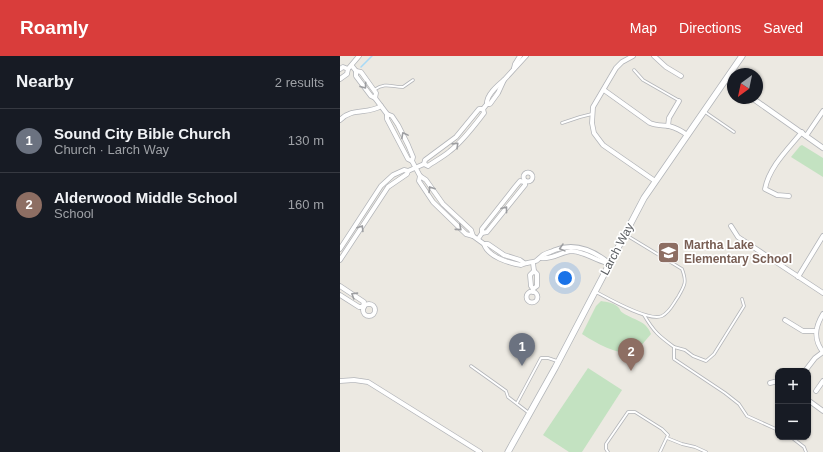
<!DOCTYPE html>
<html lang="en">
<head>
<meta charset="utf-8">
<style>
  body { margin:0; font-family:Helvetica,sans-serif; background:#242831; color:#f1f3f6 }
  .controls { position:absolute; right:12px; bottom:12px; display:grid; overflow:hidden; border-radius:8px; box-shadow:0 1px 3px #0004 }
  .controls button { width:36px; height:36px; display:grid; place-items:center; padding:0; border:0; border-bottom:1px solid #363941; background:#171b24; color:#f1f3f6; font:20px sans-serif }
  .compass { position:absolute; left:387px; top:12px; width:36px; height:36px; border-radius:50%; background:#171b24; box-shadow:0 1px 3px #0004; rotate:213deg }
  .you { position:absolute; left:225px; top:222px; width:14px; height:14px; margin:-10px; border:3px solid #fff; border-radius:50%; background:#1a73e8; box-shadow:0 0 0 6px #1a73e833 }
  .badge { display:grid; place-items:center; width:26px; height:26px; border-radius:50%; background:#d93d3b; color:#fff; font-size:13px; font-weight:700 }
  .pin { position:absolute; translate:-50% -33px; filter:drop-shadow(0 1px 2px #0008) }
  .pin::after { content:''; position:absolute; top:21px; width:14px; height:12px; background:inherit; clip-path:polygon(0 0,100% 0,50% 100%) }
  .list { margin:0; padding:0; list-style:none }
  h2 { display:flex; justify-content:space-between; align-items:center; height:52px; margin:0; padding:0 16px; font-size:17px }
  h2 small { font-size:13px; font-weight:400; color:#9ea1a6 }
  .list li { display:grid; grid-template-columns:26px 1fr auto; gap:12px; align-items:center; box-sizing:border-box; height:64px; padding:0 16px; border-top:1px solid #363941 }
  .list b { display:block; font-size:15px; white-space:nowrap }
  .list p { margin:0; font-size:13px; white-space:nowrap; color:#9ea1a6 }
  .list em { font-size:13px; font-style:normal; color:#9ea1a6 }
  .map { position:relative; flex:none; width:483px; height:396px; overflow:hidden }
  header { display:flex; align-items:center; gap:24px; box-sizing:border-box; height:56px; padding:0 20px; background:#d93d3b; color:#fff }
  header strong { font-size:19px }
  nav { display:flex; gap:22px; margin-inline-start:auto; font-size:14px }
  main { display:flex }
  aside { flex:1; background:#171b24 }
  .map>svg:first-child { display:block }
  .green { fill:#c3e2c1 }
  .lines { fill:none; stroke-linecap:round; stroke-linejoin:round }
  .stream { stroke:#a7daf7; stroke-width:1.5 }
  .service-casing { stroke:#b3b5b9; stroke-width:3.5 }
  .minor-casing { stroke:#b3b5b9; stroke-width:5.5 }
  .tertiary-casing { stroke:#b3b5b9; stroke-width:6 }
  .secondary-casing { stroke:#b2b5b9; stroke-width:7 }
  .service { stroke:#fff; stroke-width:2 }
  .minor { stroke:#fff; stroke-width:4 }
  .tertiary { stroke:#fff; stroke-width:4.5 }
  .secondary { stroke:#fff; stroke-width:5.5 }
  .oneway { stroke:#9d9ea1 }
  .labels { text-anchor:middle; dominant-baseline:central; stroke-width:3.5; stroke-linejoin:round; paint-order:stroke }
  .education-label { font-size:12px; font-weight:bold; fill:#785e54; stroke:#fff; text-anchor:start }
  .street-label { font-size:12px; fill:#5b5e62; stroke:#fff }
</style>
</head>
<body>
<header>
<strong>Roamly</strong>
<nav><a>Map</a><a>Directions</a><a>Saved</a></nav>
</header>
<main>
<aside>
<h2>Nearby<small>2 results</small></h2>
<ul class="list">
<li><span class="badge" style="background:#6b7280">1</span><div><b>Sound City Bible Church</b><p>Church · Larch Way</p></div><em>130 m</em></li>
<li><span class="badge" style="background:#8d6e63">2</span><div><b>Alderwood Middle School</b><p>School</p></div><em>160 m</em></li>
</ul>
</aside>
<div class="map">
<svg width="483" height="396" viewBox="0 0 483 396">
  <rect width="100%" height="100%" fill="#ece9e2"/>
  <!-- green -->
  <g class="green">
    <path d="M462,89l21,13v19l-32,-20 9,-11z"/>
    <path d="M261,245c6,1 14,2 18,7 2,3 1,3 4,5 10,7 23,7 28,21l-17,20c-18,0 -37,-10 -52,-20l14,-28z"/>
    <path d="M248,312l34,22 -40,62h-13l-26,-17z"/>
  </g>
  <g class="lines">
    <!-- stream -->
    <path class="stream" d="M21,11l11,-11"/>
    <defs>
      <g id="service">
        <path d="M294,14l9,10 35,20"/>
        <path d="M34,34c12,-8 17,-3 29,-3l10,-7"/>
        <path d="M365,56l29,20"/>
        <path d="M222,67l18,-6 12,-3"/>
        <path d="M256,236c13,7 53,30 66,24 8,-4 11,-12 16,-19 7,-12 9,-15 4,-28l-56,-34"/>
        <path d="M304,259c10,17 15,21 30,32v12l51,34 14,11 8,12 31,14"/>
        <path d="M334,291l11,3 8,6 13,5 8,-7 30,-48 -2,-7"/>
        <path d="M131,310l35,25 2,6 21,16"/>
        <path d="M177,347l24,-45h7l9,3"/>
        <path d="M451,381l13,10 2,5"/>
        <path d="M327,382l15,6 13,3 11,5"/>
        <path d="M268,396l-2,-3v-5l22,-32h7l27,17 6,6 -8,17"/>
      </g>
      <g id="minor">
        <path d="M293,0l-11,6 -6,6 -23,39 -1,16 2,10 9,12 52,36"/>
        <path d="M314,0l12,11 15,9"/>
        <path d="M12,10l4,5 5,1 15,21 -1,5"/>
        <path d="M174,12l1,-4 5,-8"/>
        <path d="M0,13l3,-2 5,2"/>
        <path d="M16,15v5l15,20 4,2 12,16 5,2 6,9 10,20 5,12 -1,4 8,15 6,4 17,24 28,26 2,6"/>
        <path d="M0,23l7,-5 1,-5 11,-13"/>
        <path d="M264,34l46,33c7,3 12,2 19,3 7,2 13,5 18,9"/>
        <path d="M147,48h3l8,-11 6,-13 22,-24"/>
        <path d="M47,58v5l21,40 4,2"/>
        <path d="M0,64c13,-13 27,-5 41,-14"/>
        <path d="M328,70l1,-8 10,-17"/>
        <path d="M466,80l17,-25"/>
        <path d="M84,108l1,-4 31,-23 23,-28h4l4,-5c-1,-9 11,-19 17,-24"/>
        <circle cx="188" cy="121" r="4.5"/>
        <path d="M80,120l-1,5 14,21 33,32 7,2 11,8h4l16,11 16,5 4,3"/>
        <path d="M449,140l-12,-1 -12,-6c4,-22 23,-40 37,-57"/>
        <path d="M391,170l7,11 85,56"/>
        <path d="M142,177l5,-1 38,-47v-4"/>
        <path d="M138,183l4,-6v-4l33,-42 5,-6 4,1"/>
        <path d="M144,188c4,13 25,19 37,21 5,-3 10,-2 15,-4 3,-2 4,-4 7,-6 3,-2 8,-3 12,-5 20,-8 38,0 54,13"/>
        <path d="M0,193l41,-63 12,-11 11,-5 4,1"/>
        <path d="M201,202c10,2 20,-6 30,-7 12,0 24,9 36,12"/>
        <path d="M0,204l48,-73 19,-13 1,-3 16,-7 4,2c7,-5 15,-9 22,-15 13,-10 24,-25 34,-38l-1,-4"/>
        <path d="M458,221l25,-41"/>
        <path d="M0,230l24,16 -1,4"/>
        <path d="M193,233l-2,-3 -1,-11 4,-4"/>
        <circle cx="192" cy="241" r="5.5"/>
        <path d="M193,236v-3l4,-3v-12l-3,-3 -1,-8"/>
        <path d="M0,239l19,12h5"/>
        <circle cx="29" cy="254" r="6"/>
        <path d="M483,258c-8,13 -10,25 0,38"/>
        <path d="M445,264l18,11h13"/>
        <path d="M465,315l10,-13 8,-6"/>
        <path d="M0,325l14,-1 14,2 112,70"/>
        <path d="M430,327l8,-2"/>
        <path d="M476,335l7,-10"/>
        <path d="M468,344l15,11"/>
      </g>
      <g id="tertiary">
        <path d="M386,24l7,5"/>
        <path d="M412,42l71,50"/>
      </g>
      <path id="secondary" d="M168,396l47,-84 89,-170 98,-142"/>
    </defs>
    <!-- service casing -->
    <use href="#service" class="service-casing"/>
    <!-- minor casing -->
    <use href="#minor" class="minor-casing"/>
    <!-- tertiary casing -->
    <use href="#tertiary" class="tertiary-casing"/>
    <!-- secondary casing -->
    <use href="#secondary" class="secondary-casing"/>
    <!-- service -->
    <use href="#service" class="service"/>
    <!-- minor -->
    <use href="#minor" class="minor"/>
    <!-- tertiary -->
    <use href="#tertiary" class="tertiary"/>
    <!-- secondary -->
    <use href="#secondary" class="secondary"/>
  </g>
  <!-- one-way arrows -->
  <defs><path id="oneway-chevron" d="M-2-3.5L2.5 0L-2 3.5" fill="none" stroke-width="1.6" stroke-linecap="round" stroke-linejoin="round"/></defs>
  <g class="oneway">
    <use href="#oneway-chevron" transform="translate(24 30) rotate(54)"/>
    <use href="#oneway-chevron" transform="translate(64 79) rotate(-118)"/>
    <use href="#oneway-chevron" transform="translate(116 89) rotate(-44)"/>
    <use href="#oneway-chevron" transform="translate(91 133) rotate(-122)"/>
    <use href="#oneway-chevron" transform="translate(165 153) rotate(-52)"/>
    <use href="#oneway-chevron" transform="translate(21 172) rotate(-58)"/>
    <use href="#oneway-chevron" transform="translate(119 172) rotate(41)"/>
    <use href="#oneway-chevron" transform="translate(222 192) rotate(165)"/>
    <use href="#oneway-chevron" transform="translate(14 239) rotate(-148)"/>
  </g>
  <!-- icons -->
  <defs>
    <symbol id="school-square" viewBox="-11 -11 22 22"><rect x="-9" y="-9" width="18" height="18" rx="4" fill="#8d6e63" stroke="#fff"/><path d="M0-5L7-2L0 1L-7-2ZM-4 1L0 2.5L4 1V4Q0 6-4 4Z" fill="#fff"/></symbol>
  </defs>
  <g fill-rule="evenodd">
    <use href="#school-square" x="316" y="184" width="25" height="25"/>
  </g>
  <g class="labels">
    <!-- education labels -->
    <g class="education-label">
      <text x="344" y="189">Martha Lake<tspan x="344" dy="14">Elementary School</tspan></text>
    </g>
    <!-- street labels -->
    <g class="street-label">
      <text transform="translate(277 193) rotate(-62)">Larch Way</text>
    </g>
  </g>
</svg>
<div class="controls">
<button>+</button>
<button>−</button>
</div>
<svg class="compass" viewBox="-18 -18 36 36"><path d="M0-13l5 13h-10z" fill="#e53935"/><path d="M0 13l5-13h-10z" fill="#9ea1a6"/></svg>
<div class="you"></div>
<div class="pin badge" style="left:182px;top:310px;background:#6b7280">1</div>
<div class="pin badge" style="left:291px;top:315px;background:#8d6e63">2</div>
</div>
</main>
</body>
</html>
